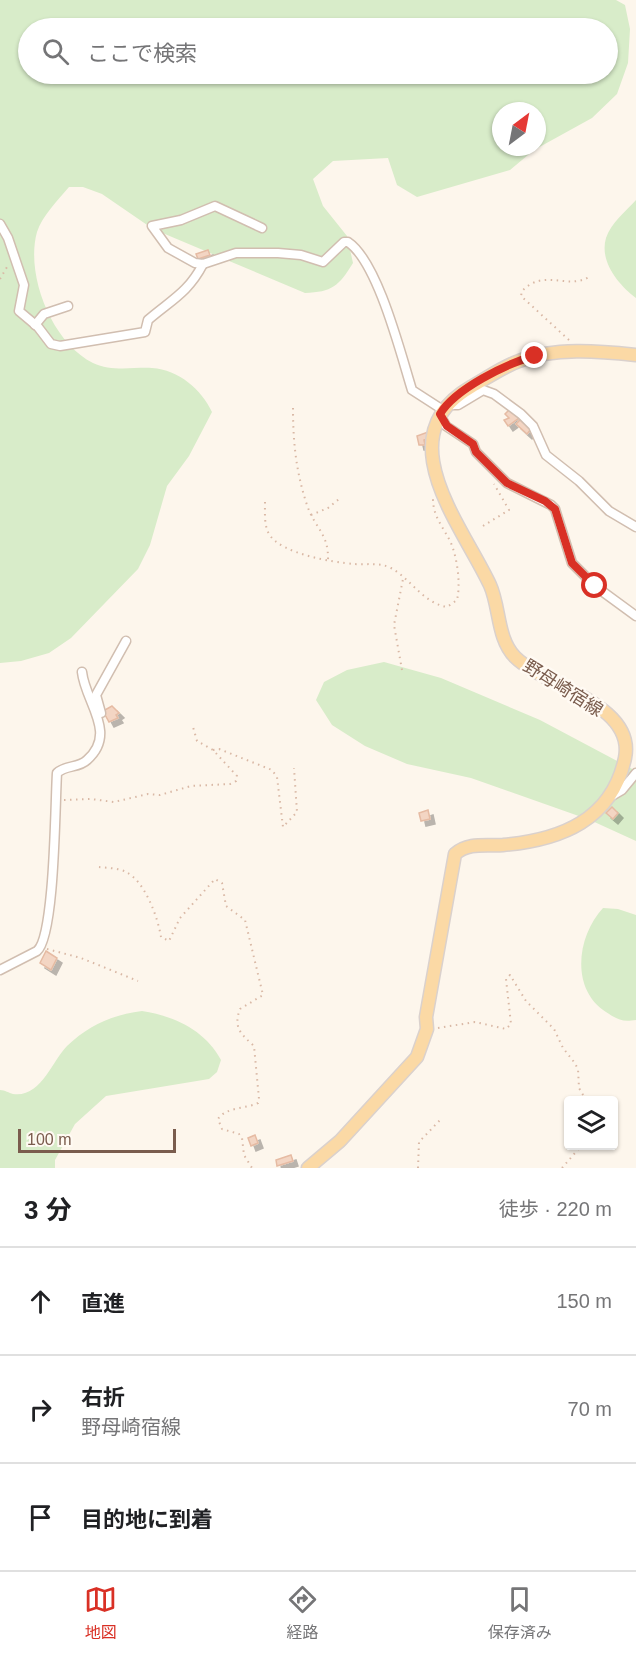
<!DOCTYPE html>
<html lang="ja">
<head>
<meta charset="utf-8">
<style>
  body { margin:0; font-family:Arial,"Noto Sans JP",sans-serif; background:#f6f6f6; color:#202124 }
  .controls { position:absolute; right:18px; bottom:18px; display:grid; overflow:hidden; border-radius:6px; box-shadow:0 2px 4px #0004 }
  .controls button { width:54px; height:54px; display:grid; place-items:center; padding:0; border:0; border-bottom:2px solid #e0e0e0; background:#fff; color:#202124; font:30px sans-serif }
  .compass { position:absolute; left:492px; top:102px; width:54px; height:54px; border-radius:50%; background:#fff; box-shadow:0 2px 4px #0004; rotate:32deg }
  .scale { position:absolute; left:18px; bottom:15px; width:158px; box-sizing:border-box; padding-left:6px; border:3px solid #7a5c4d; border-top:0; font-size:16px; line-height:21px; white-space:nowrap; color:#7a5c4d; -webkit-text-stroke:4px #fffaf3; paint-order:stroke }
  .stop { position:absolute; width:18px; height:18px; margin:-14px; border:4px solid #d93025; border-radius:50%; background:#fff }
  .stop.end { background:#d93025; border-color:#fff; box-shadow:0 2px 6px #0008 }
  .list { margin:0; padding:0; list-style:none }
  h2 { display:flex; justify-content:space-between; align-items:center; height:78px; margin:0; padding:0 24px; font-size:26px }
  h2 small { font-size:20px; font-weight:400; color:#757577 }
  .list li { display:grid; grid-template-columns:39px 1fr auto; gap:18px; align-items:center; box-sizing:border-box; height:108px; padding:0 24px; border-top:2px solid #e0e0e0 }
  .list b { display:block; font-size:22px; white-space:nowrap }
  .list p { margin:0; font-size:20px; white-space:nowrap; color:#757577 }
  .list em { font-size:20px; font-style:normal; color:#757577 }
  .icon { flex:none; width:33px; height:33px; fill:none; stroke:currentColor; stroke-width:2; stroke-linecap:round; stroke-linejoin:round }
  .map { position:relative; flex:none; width:636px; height:1168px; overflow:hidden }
  .search { position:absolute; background:#fff; box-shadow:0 2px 4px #0004; left:18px; right:18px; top:18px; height:66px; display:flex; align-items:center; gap:15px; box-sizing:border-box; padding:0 21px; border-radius:33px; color:#757577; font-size:22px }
  .sheet { height:402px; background:#fff }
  nav { display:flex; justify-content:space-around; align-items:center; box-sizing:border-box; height:84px; border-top:2px solid #e0e0e0; background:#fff; font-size:16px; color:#757577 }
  nav a { display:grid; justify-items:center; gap:3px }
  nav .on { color:#d93025 }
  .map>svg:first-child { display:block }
  .green { fill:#d8ecc9; fill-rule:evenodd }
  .building { fill:#f3d5c3; stroke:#e6bba3; stroke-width:1.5; filter:url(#shadow) }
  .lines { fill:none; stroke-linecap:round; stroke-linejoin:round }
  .minor-casing { stroke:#d1beb0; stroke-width:11 }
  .primary-casing { stroke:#dad1cd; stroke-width:15 }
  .path { stroke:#d9b8a5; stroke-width:2; stroke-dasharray:1.5 4.5; stroke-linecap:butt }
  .minor { stroke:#fff; stroke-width:8 }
  .primary { stroke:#fbd9a5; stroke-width:12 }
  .route { stroke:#d93025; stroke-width:8 }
  .labels { text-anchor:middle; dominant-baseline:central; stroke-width:5; stroke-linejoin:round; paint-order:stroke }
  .street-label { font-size:18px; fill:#7a5c4d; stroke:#fffaf3 }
</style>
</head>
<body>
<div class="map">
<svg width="636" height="1168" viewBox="0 0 636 1168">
  <defs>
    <filter id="shadow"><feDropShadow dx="5" dy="5" stdDeviation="0" flood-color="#0004"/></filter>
  </defs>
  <rect width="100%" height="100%" fill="#fdf6ec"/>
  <!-- green -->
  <g class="green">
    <path d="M0,0h616l9,5 5,24 -2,34 -11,31 -25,24 -58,32 -24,20 -93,27 -20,-12 -9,-27 -55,3 -20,18 10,27 24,30 6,27c-14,23 -21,29 -48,30l-152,-64 -51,-35 -19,-7h-14c-11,13 -27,29 -32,45 -12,43 15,111 56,131 19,9 40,4 59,5 27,2 49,21 60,44l-23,44 -22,30 -17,59 -12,24 -67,69 -22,15 -28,8 -21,2zM28,28h580v46h-580zM501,111h36v36h-36z"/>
    <path d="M636,200v98c-17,-13 -37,-36 -30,-60 5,-15 20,-27 30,-38z"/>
    <path d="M384,662l57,16 99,42 96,51v70l-46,-21 -119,-42 -64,-14 -42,-18 -33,-21 -16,-25 8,-18 23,-12z"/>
    <path d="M603,908l15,1 18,6v105c-14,2 -18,0 -30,-8 -36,-23 -29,-76 -3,-104z"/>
    <path d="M142,1011c32,5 63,19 79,49l-4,12 -8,7 -103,17 -31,28 -20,36v8h-55v-78c5,0 9,3 13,4 28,4 39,-33 54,-48 22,-21 45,-31 75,-35z"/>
  </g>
  <!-- building -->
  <g class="building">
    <path d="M208,250l2,5 -12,4 -2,-5z"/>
    <path d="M509,410l10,8 -11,8 -4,-6 5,-2 -4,-4z"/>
    <path d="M520,420l11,9 -4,5 -11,-10z"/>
    <path d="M428,432v7l-4,1 1,5h-6l-2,-9z"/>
    <path d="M112,706l7,7 -3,2 2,3 -9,4 -6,-11z"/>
    <path d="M612,807l6,6 -5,6 -7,-6z"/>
    <path d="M428,810l2,9 -9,2 -2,-8z"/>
    <path d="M46,951l11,7 -6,12 -11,-7z"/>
    <path d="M255,1135l3,8 -7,3 -3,-8z"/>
    <path d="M291,1155l2,6 -16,5 -1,-6z"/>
  </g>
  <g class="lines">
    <defs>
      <g id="minor">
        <path d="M0,224l8,14 16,47 -5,26 19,16 13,17 9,2 85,-14 3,-12c23,-20 40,-27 55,-56"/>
        <path d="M262,228l-47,-22 -34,14 -29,6 16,22 27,15 8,1 33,-11h42l23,2 22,7 21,-20h4c30,20 53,113 64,148l31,20"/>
        <path d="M35,325l9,-11 24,-8"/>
        <path d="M450,405h8l25,-15 11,4 27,20 12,12 13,29 33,26 30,30 27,16"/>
        <path d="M440,415l6,11 27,18 3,8 31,31 44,22 4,4 17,54 23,23 41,30"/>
        <path d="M101,713l-5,-18 30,-54"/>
        <path d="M610,797l12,-7 14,-17"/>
        <path d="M0,970l37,-19c18,-15 18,-148 20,-178 8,-8 22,-5 30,-13 31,-27 -2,-58 -5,-88"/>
      </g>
      <path id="primary" d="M308,1168l32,-27 77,-84 10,-28 -1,-12 29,-163c13,-12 31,-8 48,-9 58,-5 109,-25 122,-87 11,-54 -81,-72 -110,-101 -18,-18 -15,-50 -25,-72 -28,-60 -104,-149 -19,-198 16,-9 31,-20 48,-26 35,-14 80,-10 117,-6"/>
    </defs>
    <!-- minor casing -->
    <use href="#minor" class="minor-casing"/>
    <!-- primary casing -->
    <use href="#primary" class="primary-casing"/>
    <!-- path -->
    <g class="path">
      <path d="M0,279l7,-12"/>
      <path d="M569,340l-48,-44 1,-5c22,-23 45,-1 67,-14"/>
      <path d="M293,408c0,34 3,64 14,97 8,24 22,28 21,56"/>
      <path d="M265,502c0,11 -1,23 4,32 12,20 63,28 85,30 13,1 25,-2 37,4 20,11 32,35 56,39l10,-7c4,-17 0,-42 -6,-57 -7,-15 -18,-26 -18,-44"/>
      <path d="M311,515l17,-7 11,-9"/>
      <path d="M483,526l26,-16 -15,-26"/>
      <path d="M402,670l-8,-45 9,-46"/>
      <path d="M213,750l6,-1 53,21 5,7 6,50 14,-15 -3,-44"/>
      <path d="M64,800l27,-1 23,3 34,-8 12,1 31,-9 39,-2 6,-3 1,-5 -24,-26 -16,-9 -4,-14"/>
      <path d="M99,867c8,1 20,1 27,5 19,9 32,46 35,65l8,4 11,-23 35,-39 7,4 4,23 19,14 18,75 -23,14c-7,19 1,25 14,37l5,53 -1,4c-13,6 -32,4 -40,16l4,10 17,5 3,4 2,17 8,13"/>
      <path d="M47,949l34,9 57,23"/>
      <path d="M438,1028l37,-6 31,7 5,-5 -5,-45 4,-4 16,26 28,28 9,19 11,14 4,7 1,19 7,12"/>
      <path d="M418,1168l1,-26 23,-24"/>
      <path d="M562,1168l19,-22"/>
    </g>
    <!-- minor -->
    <use href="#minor" class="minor"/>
    <!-- primary -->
    <use href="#primary" class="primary"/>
  </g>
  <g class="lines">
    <!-- route -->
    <path class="route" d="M535,356c-28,7 -80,33 -95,58l7,12 26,18 3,8 31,31 38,18 10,8 17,54 23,23"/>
  </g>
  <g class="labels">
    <!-- street labels -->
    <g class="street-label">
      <text transform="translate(563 688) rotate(32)">野母崎宿線</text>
    </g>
  </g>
</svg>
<div class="controls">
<button><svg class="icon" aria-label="layers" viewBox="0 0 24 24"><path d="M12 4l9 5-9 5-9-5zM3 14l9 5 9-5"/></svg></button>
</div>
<svg class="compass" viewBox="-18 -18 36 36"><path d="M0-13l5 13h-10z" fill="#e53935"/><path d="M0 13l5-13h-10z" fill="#757577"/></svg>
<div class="scale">100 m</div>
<div class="stop" style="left:595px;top:586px"></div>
<div class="stop end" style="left:535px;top:356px"></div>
<div class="search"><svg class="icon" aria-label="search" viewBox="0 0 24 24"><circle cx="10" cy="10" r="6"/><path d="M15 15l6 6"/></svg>ここで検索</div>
</div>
<section class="sheet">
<h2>3 分<small>徒歩 · 220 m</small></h2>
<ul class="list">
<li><svg class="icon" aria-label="ahead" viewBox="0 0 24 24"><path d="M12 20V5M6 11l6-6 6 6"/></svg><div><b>直進</b></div><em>150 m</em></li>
<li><svg class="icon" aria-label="right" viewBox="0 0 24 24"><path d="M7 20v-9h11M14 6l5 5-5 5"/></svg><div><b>右折</b><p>野母崎宿線</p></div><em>70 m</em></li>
<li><svg class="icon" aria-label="arrive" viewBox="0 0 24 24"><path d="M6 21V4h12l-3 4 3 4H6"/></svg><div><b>目的地に到着</b></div></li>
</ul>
</section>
<nav>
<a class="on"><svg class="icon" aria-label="map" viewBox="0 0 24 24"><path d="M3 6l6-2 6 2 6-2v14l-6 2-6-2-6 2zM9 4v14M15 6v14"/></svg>地図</a>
<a><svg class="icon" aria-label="directions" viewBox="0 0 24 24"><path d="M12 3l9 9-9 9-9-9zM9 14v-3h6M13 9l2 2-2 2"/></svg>経路</a>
<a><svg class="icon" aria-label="saved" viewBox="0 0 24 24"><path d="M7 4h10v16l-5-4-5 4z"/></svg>保存済み</a>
</nav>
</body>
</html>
